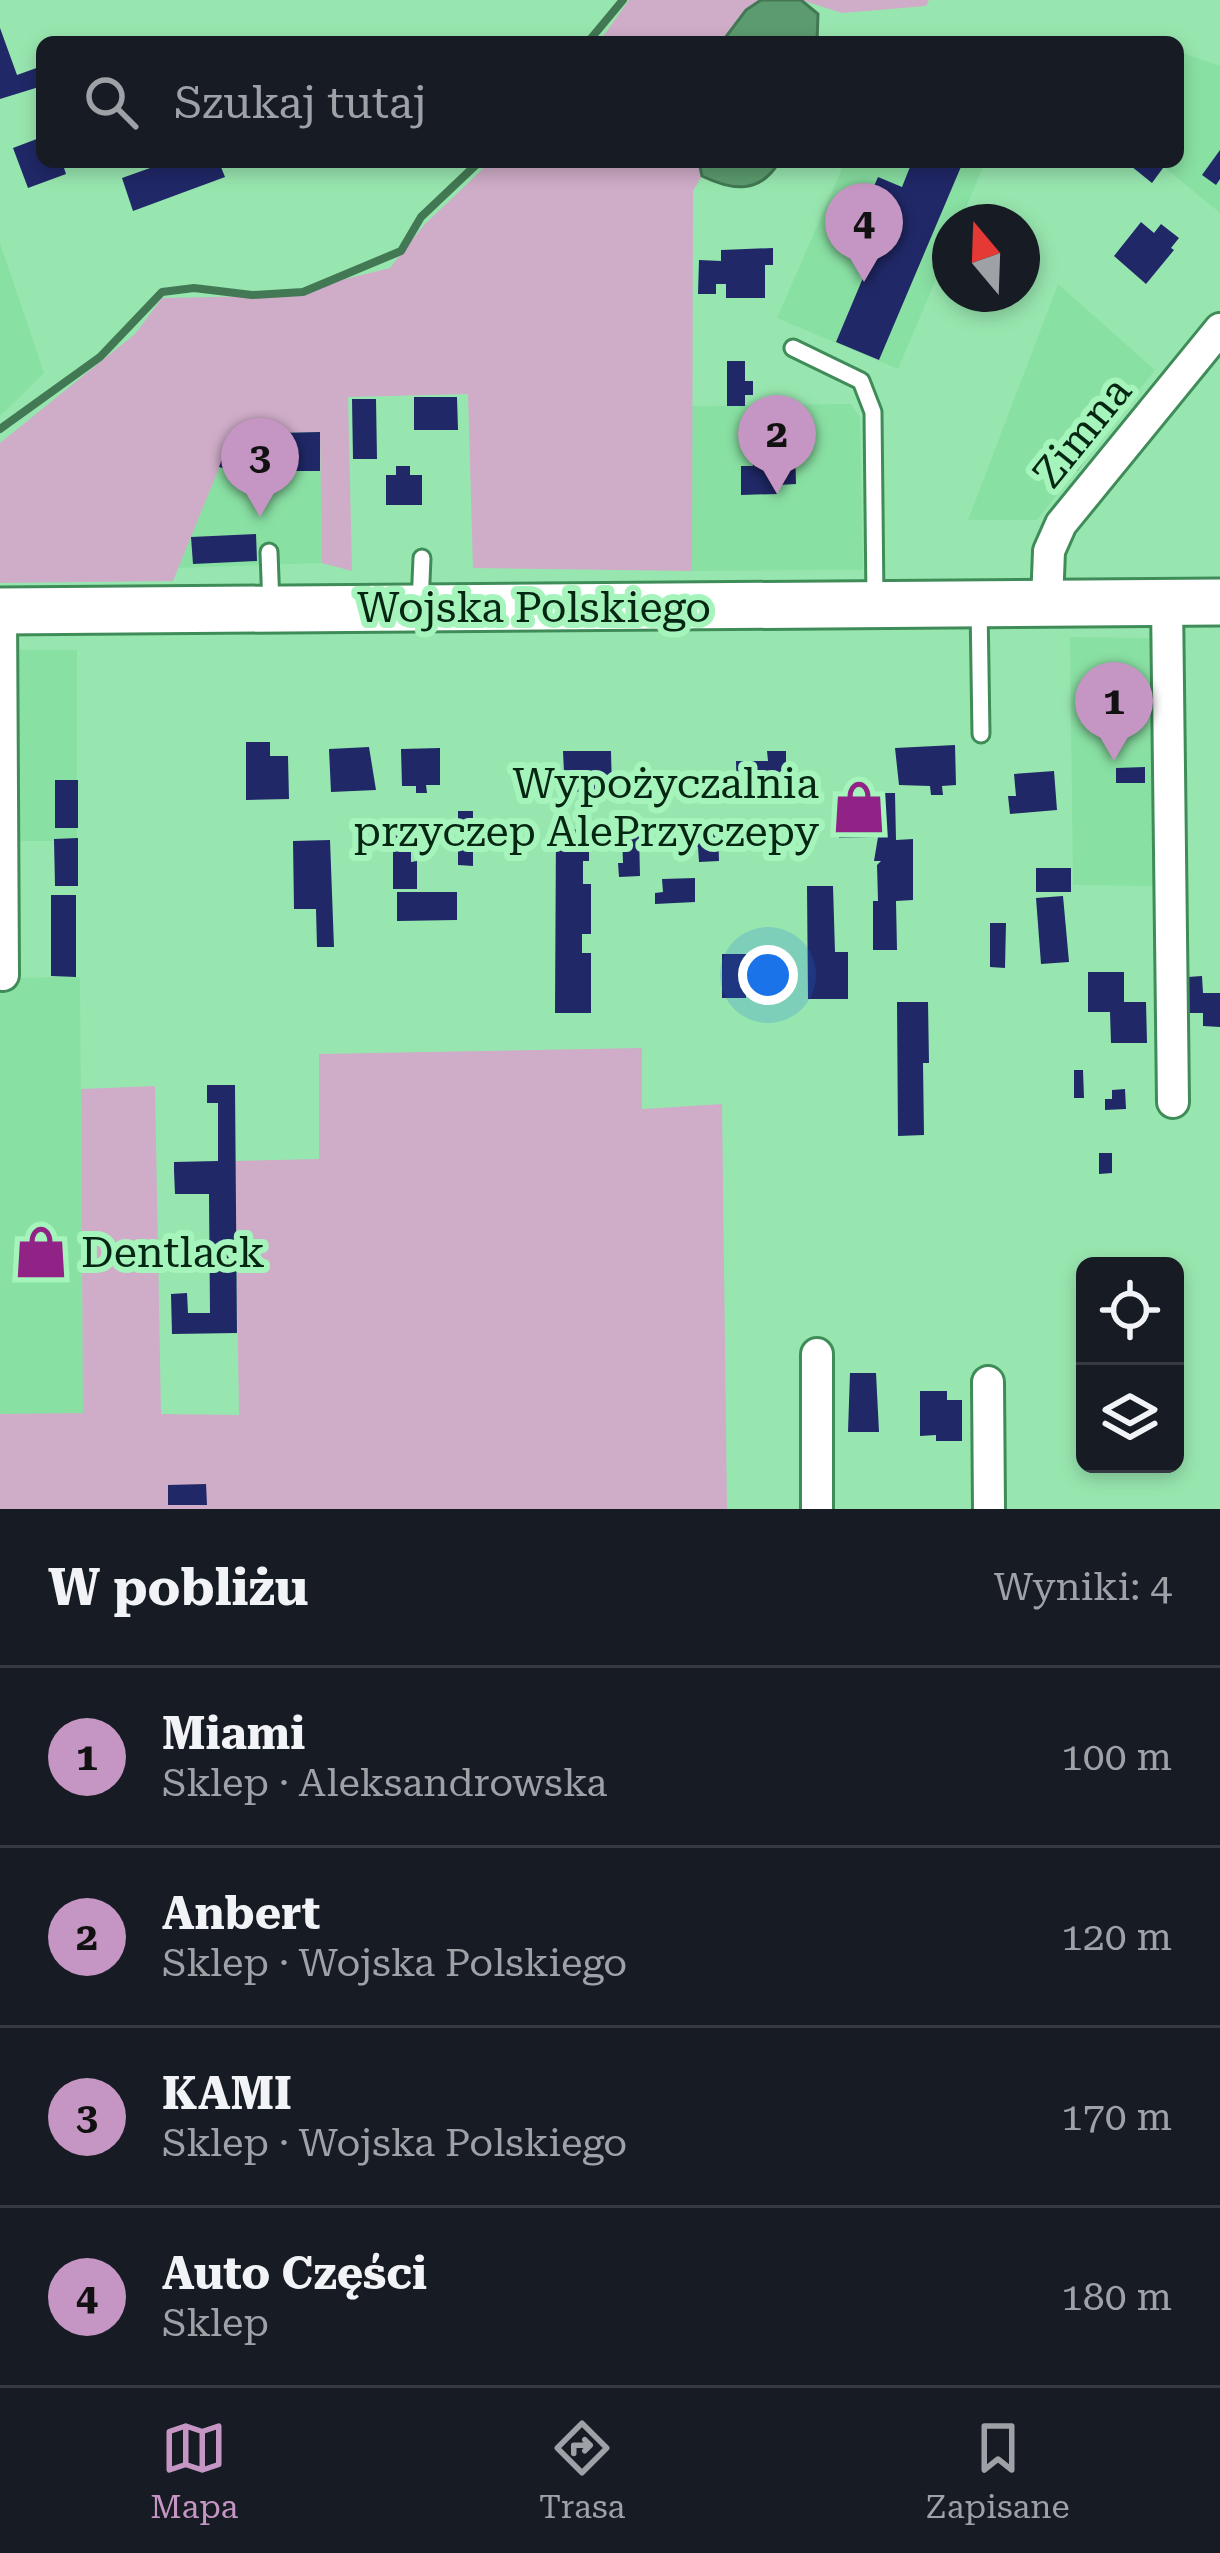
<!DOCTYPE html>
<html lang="pl">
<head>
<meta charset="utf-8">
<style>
  body { margin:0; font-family:"Roboto Serif",serif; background:#242831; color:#f1f3f6 }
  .controls { position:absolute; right:36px; bottom:36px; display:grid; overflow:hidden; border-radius:18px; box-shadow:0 6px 18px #0003 }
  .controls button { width:108px; height:108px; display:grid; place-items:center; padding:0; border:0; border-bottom:3px solid #363941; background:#171b24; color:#f1f3f6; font:60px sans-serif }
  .compass { position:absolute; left:932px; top:204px; width:108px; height:108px; border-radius:50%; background:#171b24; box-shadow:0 6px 18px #0003; rotate:341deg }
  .you { position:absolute; left:768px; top:975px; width:42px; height:42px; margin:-30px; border:9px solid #fff; border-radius:50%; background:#1a73e8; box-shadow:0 0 0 18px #1a73e833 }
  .badge { display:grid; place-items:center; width:78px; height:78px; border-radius:50%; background:#c595c3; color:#111; font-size:39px; font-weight:700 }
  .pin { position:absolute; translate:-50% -99px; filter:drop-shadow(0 3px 6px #0008) }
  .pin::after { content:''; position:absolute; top:63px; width:42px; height:36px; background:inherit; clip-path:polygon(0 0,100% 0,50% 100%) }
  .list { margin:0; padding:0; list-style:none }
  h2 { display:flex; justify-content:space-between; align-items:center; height:156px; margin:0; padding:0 48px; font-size:51px }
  h2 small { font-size:39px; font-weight:400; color:#9ea1a6 }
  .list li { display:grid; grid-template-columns:78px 1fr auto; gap:36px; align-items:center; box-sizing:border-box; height:180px; padding:0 48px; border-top:3px solid #363941 }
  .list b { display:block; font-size:45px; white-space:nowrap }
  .list p { margin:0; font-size:39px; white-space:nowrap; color:#9ea1a6 }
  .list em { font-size:39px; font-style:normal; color:#9ea1a6 }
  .icon { flex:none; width:66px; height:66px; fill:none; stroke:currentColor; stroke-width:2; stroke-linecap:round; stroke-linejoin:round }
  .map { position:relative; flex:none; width:1220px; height:1509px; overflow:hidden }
  .search { position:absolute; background:#171b24; box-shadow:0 6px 18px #0003; left:36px; right:36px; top:36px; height:132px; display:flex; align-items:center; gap:30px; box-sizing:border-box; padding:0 42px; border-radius:18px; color:#9ea1a6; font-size:45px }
  .sheet { height:876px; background:#171b24 }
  nav { display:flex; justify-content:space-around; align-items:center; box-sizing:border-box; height:168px; border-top:3px solid #363941; background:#171b24; font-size:33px; color:#9ea1a6 }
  nav a { display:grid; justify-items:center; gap:6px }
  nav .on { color:#c595c3 }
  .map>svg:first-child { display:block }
  .built { fill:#89e0a3 }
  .green { fill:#cfacc8 }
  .water { fill:#5c9b6f; stroke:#427853; stroke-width:3 }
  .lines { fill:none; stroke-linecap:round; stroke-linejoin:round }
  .stream { stroke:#427853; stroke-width:8 }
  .building { fill:#202867 }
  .lane-casing { stroke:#3f8c59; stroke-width:21 }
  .street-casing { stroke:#3f8c59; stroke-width:36 }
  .secondary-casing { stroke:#3f8c59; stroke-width:51 }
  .lane { stroke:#fff; stroke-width:15 }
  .street { stroke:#fff; stroke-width:30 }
  .secondary { stroke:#fff; stroke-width:45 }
  .labels { text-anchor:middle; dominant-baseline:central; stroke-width:12; stroke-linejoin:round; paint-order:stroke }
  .street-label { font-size:42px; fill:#052612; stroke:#a5f4bb }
  .poi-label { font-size:42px; fill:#052612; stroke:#a5f4bb; text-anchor:end }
</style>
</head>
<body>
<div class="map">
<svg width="1220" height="1509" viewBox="0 0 1220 1509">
  <rect width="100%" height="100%" fill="#98e6af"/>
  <!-- built -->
  <g class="built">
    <path d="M1180,52l40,14v147l-62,-51h20z"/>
    <path d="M845,162h140l-25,60h-10v24l-52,123 -121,-51z"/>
    <path d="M0,243l44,130 -44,43z"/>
    <path d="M1058,284l97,86 -118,150h-69z"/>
    <path d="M851,404l9,13 3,153 -171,1v-165z"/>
    <path d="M320,432l2,131 -144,5 54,-134z"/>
    <path d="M1070,637l85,1 4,248 -86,-1z"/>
    <rect x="9" y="650" width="68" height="191"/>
    <path d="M80,977l3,437h-83v-436z"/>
  </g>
  <!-- green -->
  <g class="green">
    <path d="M629,0h132l-15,10 -24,32h-123z"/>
    <path d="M801,0h128l-3,6 -84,7z"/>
    <path d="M490,162h209l3,14 -9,15 -1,380 -219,-3 -5,-174 -120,3 4,174 -30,-8 -2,-131 -87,2 -60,147 -173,2v-140l135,-109 27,-36 115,-2 113,-28 34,-43z"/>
    <path d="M642,1048v61l80,-5 5,405h-727v-95l83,-1 -2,-324 74,-3 6,328 78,1 -4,-254 84,-2v-105z"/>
  </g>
  <!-- water -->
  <g class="water">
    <path d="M761,0h40l17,14 -1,28h-95l24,-32z"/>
    <path d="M699,162h80c-19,32 -46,29 -77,14z"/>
  </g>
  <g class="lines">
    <!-- stream -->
    <g class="stream">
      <path d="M588,42l35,-42"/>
      <path d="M0,429l100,-72 62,-65 32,-4 58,7 51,-3 98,-41 20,-34 58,-55"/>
    </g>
  </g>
  <!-- building -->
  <g class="building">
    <path d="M0,28l17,47 25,-9v20l-42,13z"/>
    <path d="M42,137v25h20l4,12 -38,14 -15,-40z"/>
    <path d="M1220,150v29l-4,6 -14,-10z"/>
    <path d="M167,162h52l6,15 -92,34 -11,-33z"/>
    <path d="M912,162h51l-84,198 -43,-18 40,-95 -24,-10 26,-60 24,10z"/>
    <path d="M1126,162h29l8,6 -11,15z"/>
    <path d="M1141,222l13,11 7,-9 18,14 -8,10 3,2 -28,34 -32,-28z"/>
    <path d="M773,248v17h-8v33h-39v-14h-10v10h-18l1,-34 22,1v-11z"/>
    <path d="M727,361h18v20h8v14h-8v11h-18z"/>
    <path d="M414,397h43l1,33h-44z"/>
    <path d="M352,399h24l1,60h-24z"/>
    <path d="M1084,431l15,11 -22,29 -14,-10z"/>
    <path d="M320,432v39h-33l-1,-24h-16l1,24 -34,1 -18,-5 13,-33z"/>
    <path d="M752,443h27v5h16l1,36 -19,1v9l-36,1v-29h12z"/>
    <path d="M396,466h14v9h12v30h-36v-30h10z"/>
    <path d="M256,534l1,27 -64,3 -2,-27z"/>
    <path d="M246,742h24v14h18l1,43 -43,1z"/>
    <path d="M955,745l1,40 -14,1 1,9h-12l-1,-9 -31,-1 -4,-37z"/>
    <path d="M369,747l7,43 -45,2 -2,-43z"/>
    <path d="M440,748v37h-14l1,8h-11v-7h-14l-1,-37z"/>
    <path d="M563,751h48l1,40 -39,1v-19h-9z"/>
    <path d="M767,751h19v51l-49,1 -1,-42h32z"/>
    <path d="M1145,767v16h-29v-15z"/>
    <path d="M1054,771l3,39 -47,4 -2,-18h8l-2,-22z"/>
    <rect x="55" y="780" width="23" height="48"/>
    <path d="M838,793h57l1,47 17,-1v61l-17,1 1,49h-24v-49h5l-1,-36 4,-4h-7l4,-24 -39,1v-16l-6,-1z"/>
    <path d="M458,811h15v55l-15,-1z"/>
    <path d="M393,825h18v37l6,-1v28h-24z"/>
    <path d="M718,828l1,33 -20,1 -1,-15h-9v-18z"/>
    <path d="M589,829v32h-6v23h8v50h-9v19h9v60h-36l1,-183z"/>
    <path d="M622,834h17l1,42 -21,1 -1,-14h5z"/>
    <path d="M78,838v48h-23l-1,-47z"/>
    <path d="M330,840l4,107h-17l-1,-38h-22l-1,-68z"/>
    <rect x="1036" y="868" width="35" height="24"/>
    <path d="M695,878v24l-40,2v-11l8,-1 -1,-13z"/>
    <path d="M807,886h26l2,66h13v47h-40z"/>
    <path d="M397,892h60v28l-60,1z"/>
    <path d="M51,895h25v82l-25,-1z"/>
    <path d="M1063,896l6,66 -28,2 -5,-66z"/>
    <path d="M990,923h16l-1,45 -15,-1z"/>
    <rect x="722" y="954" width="24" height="44"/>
    <path d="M1088,972h36v30h22l1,41h-36l-1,-31h-22z"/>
    <path d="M1202,976l1,17h17v34l-17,-1v-13h-16l1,-36z"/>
    <path d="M897,1002h31l1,61h-6l1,72 -26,1z"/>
    <path d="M1074,1070h9l1,28h-10z"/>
    <path d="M207,1085h28l2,248 -65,1 -1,-40 16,-1 1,20h22l-1,-119h-34l-1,-23v-9l44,-1v-58h-11z"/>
    <path d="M1125,1089l1,20 -21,1v-11h7v-9z"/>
    <path d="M1099,1153h13v20l-13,1z"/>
    <path d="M850,1373h26l3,59h-31z"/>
    <path d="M920,1391h27v9h15v41h-26v-6l-16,1z"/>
    <path d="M206,1484l1,21h-39v-20z"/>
  </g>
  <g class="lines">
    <defs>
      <g id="lane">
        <path d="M793,348l68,33 12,31 2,189"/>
        <path d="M269,552l2,54"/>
        <path d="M420,605l2,-47"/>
        <path d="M979,606l2,128"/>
      </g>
      <g id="street">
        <path d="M1167,602l6,500"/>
        <path d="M1047,603l2,-52 12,-27 159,-195"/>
        <path d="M1,611l2,364"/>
        <path d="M817,1354v155"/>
        <path d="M988,1382l1,127"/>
      </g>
      <path id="secondary" d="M0,611l1220,-9"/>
    </defs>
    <!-- lane casing -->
    <use href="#lane" class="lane-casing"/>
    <!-- street casing -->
    <use href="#street" class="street-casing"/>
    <!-- secondary casing -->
    <use href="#secondary" class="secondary-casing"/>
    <!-- lane -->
    <use href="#lane" class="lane"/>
    <!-- street -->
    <use href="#street" class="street"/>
    <!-- secondary -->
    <use href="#secondary" class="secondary"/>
  </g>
  <!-- icons -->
  <defs>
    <symbol id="shop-bare" viewBox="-9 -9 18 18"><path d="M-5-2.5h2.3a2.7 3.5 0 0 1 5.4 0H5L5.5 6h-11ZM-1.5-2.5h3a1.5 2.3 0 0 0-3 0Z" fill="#902385" stroke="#a5f4bb" stroke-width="2.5" paint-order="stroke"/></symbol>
  </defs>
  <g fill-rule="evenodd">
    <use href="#shop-bare" x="821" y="769" width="76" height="76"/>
    <use href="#shop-bare" x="3" y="1214" width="76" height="76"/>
  </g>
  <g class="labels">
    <!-- street labels -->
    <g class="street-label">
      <text transform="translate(1082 432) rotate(-51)">Zimna</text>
      <text x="534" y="607">Wojska Polskiego</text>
    </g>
    <!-- poi labels -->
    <g class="poi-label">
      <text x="819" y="783">Wypożyczalnia<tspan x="819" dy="48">przyczep AlePrzyczepy</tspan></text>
      <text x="81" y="1252" text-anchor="start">Dentlack</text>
    </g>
  </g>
</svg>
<div class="controls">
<button><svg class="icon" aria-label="locate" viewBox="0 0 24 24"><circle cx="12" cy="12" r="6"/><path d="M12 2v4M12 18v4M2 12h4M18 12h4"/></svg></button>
<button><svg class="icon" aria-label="layers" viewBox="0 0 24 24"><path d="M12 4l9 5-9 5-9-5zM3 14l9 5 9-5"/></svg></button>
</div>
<svg class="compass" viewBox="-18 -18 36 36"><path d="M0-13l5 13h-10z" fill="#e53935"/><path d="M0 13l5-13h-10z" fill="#9ea1a6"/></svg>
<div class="you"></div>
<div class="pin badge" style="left:1114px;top:761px">1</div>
<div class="pin badge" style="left:777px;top:494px">2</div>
<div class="pin badge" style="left:260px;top:517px">3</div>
<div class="pin badge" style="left:864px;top:282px">4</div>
<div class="search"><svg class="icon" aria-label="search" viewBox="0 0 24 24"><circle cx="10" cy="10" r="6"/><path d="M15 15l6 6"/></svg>Szukaj tutaj</div>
</div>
<section class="sheet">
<h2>W pobliżu<small>Wyniki: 4</small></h2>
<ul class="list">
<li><span class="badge">1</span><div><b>Miami</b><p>Sklep · Aleksandrowska</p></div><em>100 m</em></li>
<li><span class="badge">2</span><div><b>Anbert</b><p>Sklep · Wojska Polskiego</p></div><em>120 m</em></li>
<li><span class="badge">3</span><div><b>KAMI</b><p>Sklep · Wojska Polskiego</p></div><em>170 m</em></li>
<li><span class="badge">4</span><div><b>Auto Części</b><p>Sklep</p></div><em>180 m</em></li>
</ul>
</section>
<nav>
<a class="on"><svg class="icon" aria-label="map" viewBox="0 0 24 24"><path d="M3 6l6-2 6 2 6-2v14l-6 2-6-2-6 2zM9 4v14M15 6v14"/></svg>Mapa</a>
<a><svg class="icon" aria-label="directions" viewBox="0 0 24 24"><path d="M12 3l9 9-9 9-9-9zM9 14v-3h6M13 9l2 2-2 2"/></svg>Trasa</a>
<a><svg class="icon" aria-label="saved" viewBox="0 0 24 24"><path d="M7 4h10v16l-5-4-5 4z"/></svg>Zapisane</a>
</nav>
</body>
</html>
